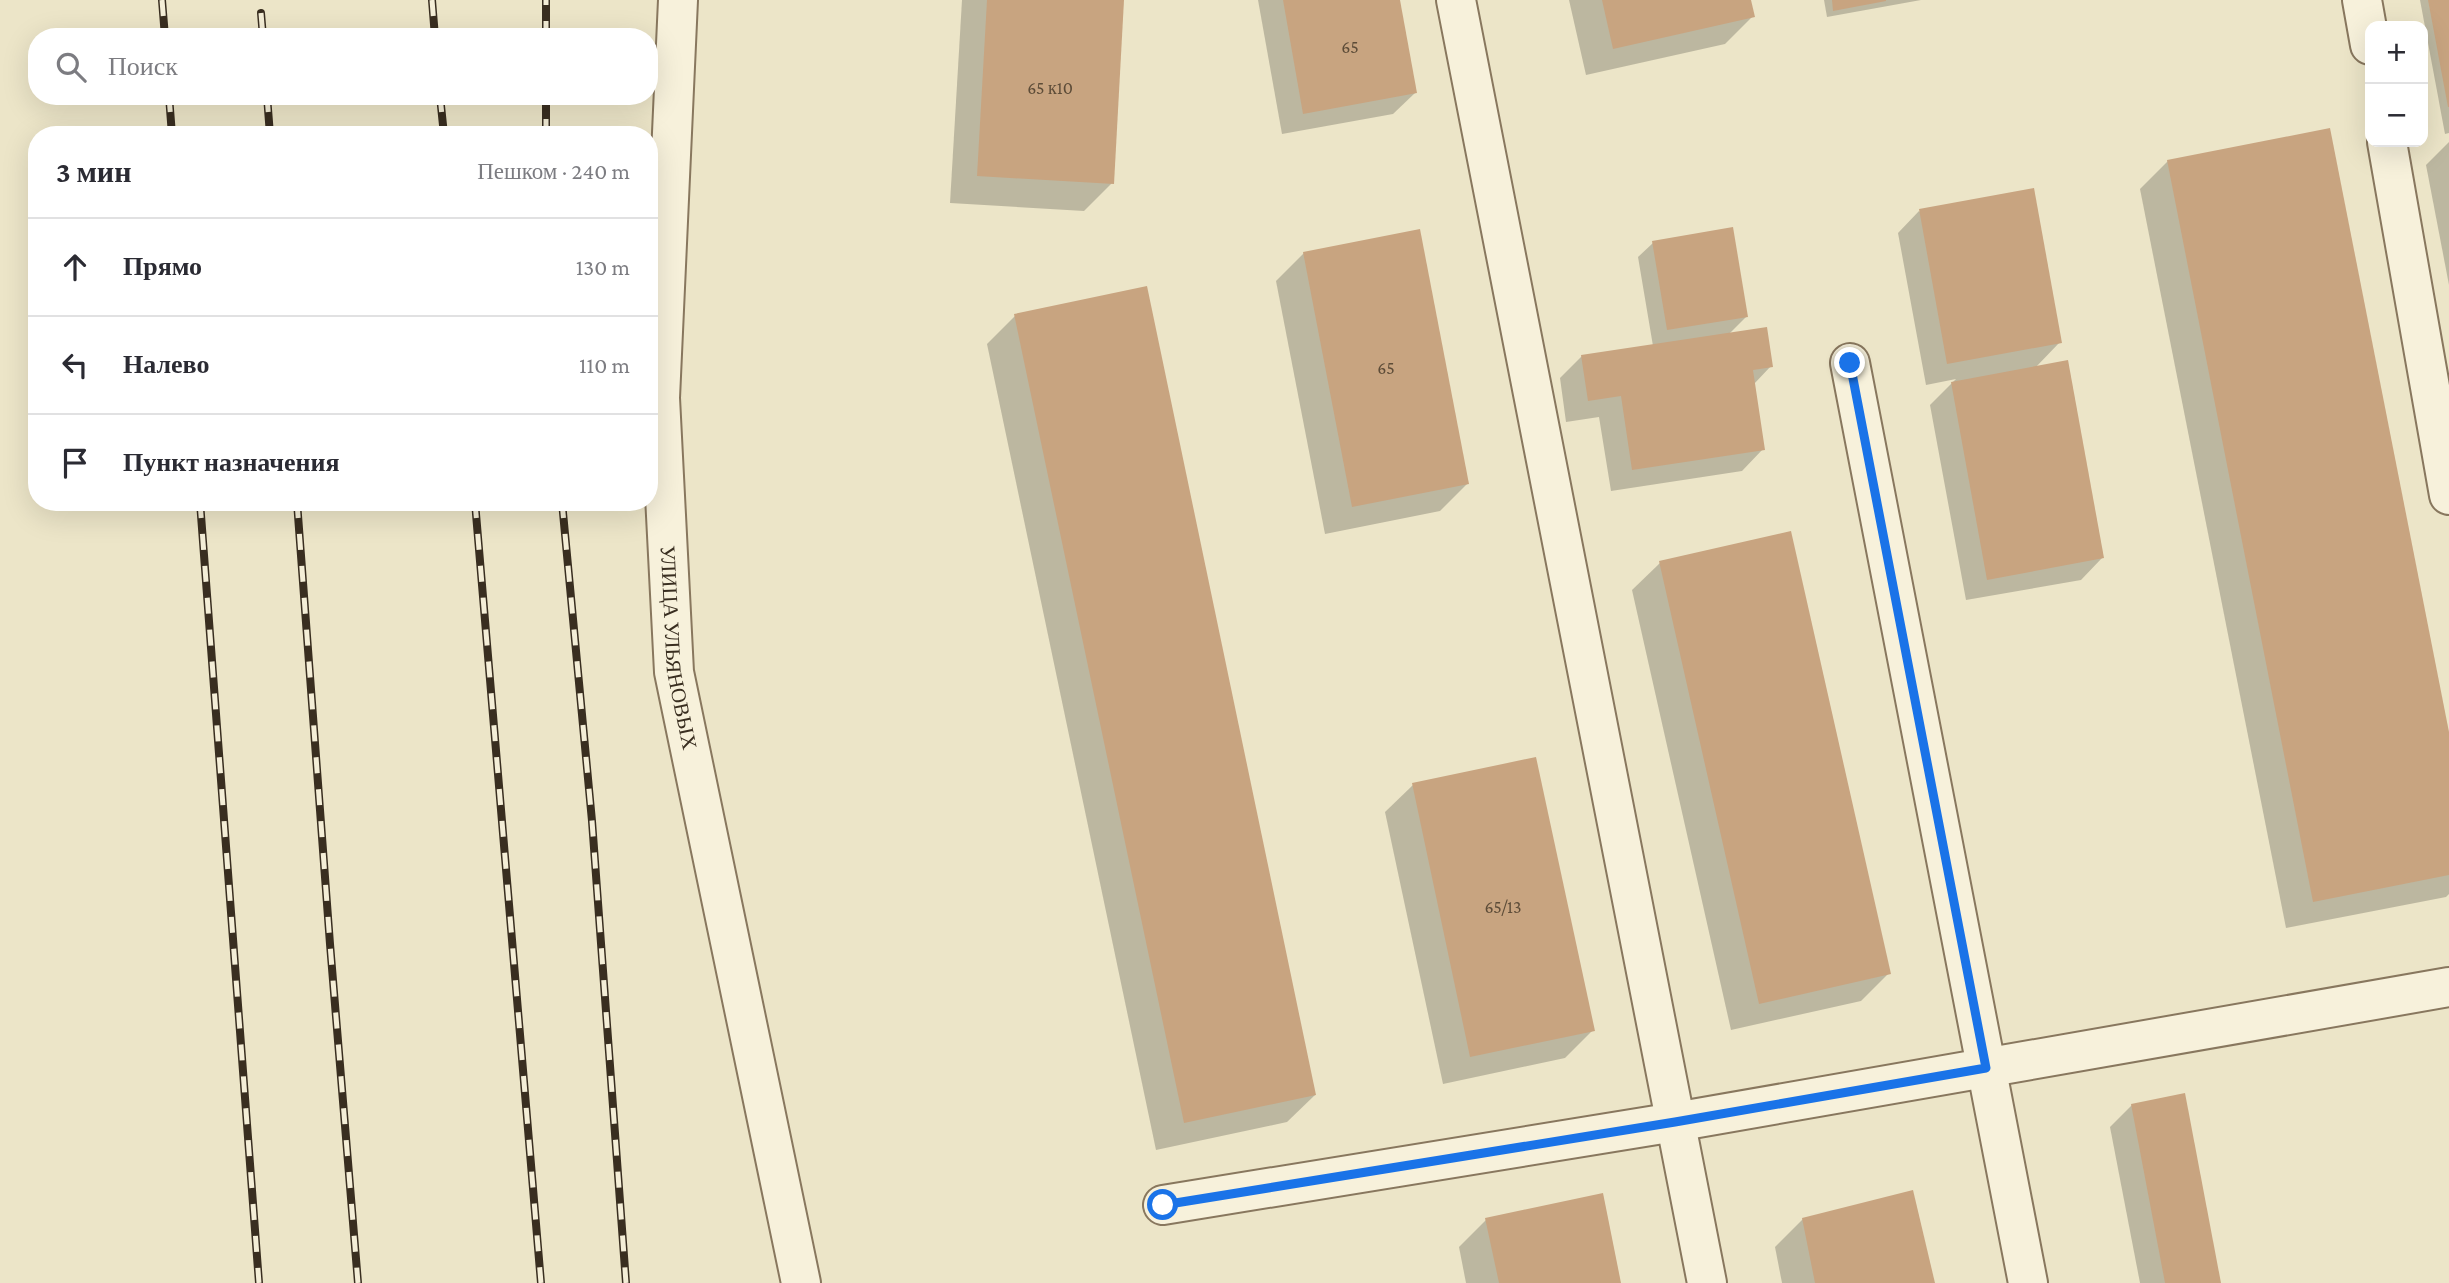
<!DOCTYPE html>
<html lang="ru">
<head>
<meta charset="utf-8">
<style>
  body { margin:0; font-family:"Crimson Pro",serif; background:#f2f2f3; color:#2b2b33 }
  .controls { position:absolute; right:21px; top:21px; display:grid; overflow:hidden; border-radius:14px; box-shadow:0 7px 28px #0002 }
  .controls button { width:63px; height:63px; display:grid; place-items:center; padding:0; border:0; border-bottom:2px solid #e1e1e2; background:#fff; color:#2b2b33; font:35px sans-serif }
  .stop { position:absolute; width:21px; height:21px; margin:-16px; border:5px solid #1a73e8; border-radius:50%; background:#fff }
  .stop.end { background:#1a73e8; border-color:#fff; box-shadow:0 2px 7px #0008 }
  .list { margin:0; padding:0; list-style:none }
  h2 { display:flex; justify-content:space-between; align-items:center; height:91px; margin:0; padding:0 28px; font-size:30px }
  h2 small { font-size:23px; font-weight:400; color:#7c7c81 }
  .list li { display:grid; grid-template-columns:46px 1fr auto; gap:21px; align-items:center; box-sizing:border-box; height:98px; padding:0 28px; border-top:2px solid #e1e1e2 }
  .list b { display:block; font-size:26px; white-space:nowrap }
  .list em { font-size:23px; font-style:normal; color:#7c7c81 }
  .icon { flex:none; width:38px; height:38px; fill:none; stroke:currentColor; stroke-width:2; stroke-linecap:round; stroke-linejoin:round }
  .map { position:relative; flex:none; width:2449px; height:1283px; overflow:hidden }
  .search { position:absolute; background:#fff; box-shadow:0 7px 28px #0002; left:28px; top:28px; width:630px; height:77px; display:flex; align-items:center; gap:18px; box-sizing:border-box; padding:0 24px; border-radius:28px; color:#7c7c81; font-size:26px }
  .panel { position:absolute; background:#fff; box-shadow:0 7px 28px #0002; left:28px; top:126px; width:630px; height:385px; border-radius:28px }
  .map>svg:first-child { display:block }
  .shadow { fill:#0003 }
  .building { fill:#c8a480 }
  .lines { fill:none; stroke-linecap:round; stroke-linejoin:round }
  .minor-casing { stroke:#88775e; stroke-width:42 }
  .minor { stroke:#f7f1db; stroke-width:38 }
  .rail-casing { stroke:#392e20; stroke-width:8 }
  .rail { stroke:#f4eed7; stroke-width:5; stroke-dasharray:16; stroke-linecap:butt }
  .route { stroke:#1a73e8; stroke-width:9 }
  .labels { text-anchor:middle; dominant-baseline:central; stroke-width:7; stroke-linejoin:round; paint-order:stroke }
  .number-label { font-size:18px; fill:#5d4c38 }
  .street-label { font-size:21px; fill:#392e20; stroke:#f4eed7 }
</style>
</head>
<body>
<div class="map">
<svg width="2449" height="1283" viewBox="0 0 2449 1283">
  <rect width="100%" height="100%" fill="#ece5c8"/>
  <!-- shadow -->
  <g class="shadow">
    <path d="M962,0h160l-10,183 -28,28 -134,-8z"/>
    <path d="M1258,0h140l17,93 -22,21 -111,20z"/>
    <path d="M1569,0h180l4,16 -28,28 -139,31z"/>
    <path d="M1824,0h97l-94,17z"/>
    <path d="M2420,0h29v133l-4,1z"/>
    <path d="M2449,142v143l-23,-120z"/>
    <path d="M2168,161l281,580v153l-3,3 -160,31 -146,-739z"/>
    <path d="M1919,211l141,131 -25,26 67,190 -21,22 -115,20 -36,-195 26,-26 -30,6 -28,-152z"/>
    <path d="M1653,243l94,73 -18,18 42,32 -17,18 9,65 -21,22 -131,20 -12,-74 -33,5 -6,-44 22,-22 71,-10 -15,-89z"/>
    <path d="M1304,253l163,231 -27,27 -115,23 -49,-253z"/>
    <path d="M1015,316l300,779 -28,27 -131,28 -169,-806z"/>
    <path d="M1660,563l229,410 -28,28 -130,29 -99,-440z"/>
    <path d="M1413,785l180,245 -28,28 -122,26 -58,-272z"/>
    <path d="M2132,1105l88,178h-80l-30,-156z"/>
    <path d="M1803,1219l130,64h-151l-7,-36z"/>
    <path d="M1486,1220l133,63h-153l-7,-36z"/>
  </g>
  <!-- building -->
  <g class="building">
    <path d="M987,0h137l-10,184 -137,-8z"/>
    <path d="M1283,0h117l17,93 -114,21z"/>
    <path d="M1602,0h149l4,17 -142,32z"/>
    <path d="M1832,0h54v1l-53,10z"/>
    <path d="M2428,0h21v107h-1z"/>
    <path d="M2330,128l119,604v143l-136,27 -146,-742z"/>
    <path d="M2034,188l28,155 -115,21 -28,-155z"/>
    <path d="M1733,227l15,90 -81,13 -15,-89z"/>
    <path d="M1420,229l49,255 -117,23 -49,-255z"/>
    <path d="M1147,286l169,809 -132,28 -170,-809z"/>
    <path d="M1767,327l6,40 -20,3 12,80 -133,20 -11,-74 -33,5 -7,-46z"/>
    <path d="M2068,360l36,198 -117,22 -36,-198z"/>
    <path d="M1791,531l100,443 -132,30 -100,-443z"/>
    <path d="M1536,757l59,274 -125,26 -58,-274z"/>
    <path d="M2185,1093l36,190h-56l-34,-179z"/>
    <path d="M1913,1190l22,93h-120l-13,-65z"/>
    <path d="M1603,1193l18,90h-122l-14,-65z"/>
  </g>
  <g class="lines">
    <defs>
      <g id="minor">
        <path id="s1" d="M678,0l-18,398 14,274 127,611"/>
        <path d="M1456,0l251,1283"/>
        <path d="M2362,0l8,45"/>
        <path d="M2387,142l62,353"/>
        <path d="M1850,363l178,920"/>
        <path d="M1163,1205l512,-83 774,-135"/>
      </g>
    </defs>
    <!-- minor casing -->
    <use href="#minor" class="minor-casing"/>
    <!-- minor -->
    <use href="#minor" class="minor"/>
    <defs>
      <g id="rail">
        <path d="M162,0l3,37"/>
        <path d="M432,0l3,37"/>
        <path d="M261,13l2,24"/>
        <path d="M546,37v-37"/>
        <path d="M169,96l3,39"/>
        <path d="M267,96l3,39"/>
        <path d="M440,96l4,39"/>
        <path d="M546,135v-39"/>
        <path d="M200,502l59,781"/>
        <path d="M297,502l33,442 28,339"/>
        <path d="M475,502l66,781"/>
        <path d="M562,502l30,319 34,462"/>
      </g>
    </defs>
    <!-- rail casing -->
    <use href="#rail" class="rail-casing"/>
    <!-- rail -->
    <use href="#rail" class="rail"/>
  </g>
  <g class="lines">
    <!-- route -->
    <path class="route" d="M1163,1205l512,-83 311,-54 -136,-705"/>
  </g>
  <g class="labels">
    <!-- number labels -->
    <g class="number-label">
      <text x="1350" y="47">65</text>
      <text x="1050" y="88">65 к10</text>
      <text x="1386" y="368">65</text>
      <text x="1503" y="907">65/13</text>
    </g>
    <!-- street labels -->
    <g class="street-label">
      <text stroke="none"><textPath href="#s1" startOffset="649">УЛИЦА УЛЬЯНОВЫХ</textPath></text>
    </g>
  </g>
</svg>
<div class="controls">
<button>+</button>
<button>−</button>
</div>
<div class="stop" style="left:1163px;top:1205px"></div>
<div class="stop end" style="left:1850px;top:363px"></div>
<div class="search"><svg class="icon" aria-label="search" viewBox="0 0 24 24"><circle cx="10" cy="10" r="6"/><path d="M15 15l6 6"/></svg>Поиск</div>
<section class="panel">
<h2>3 мин<small>Пешком · 240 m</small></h2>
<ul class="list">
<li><svg class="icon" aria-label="ahead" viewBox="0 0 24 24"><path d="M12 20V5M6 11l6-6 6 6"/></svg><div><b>Прямо</b></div><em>130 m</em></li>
<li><svg class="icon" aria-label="left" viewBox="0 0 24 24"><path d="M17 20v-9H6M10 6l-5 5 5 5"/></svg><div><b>Налево</b></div><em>110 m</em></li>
<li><svg class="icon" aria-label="arrive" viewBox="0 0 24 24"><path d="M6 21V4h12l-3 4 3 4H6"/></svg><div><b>Пункт назначения</b></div></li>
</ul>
</section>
</div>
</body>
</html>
